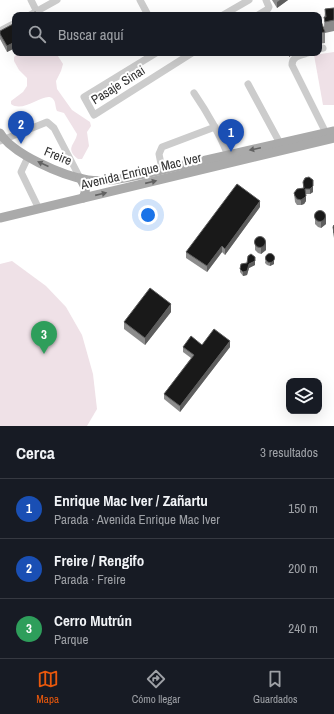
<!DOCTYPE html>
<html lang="es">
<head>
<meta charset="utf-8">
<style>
  body { margin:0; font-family:"Archivo Narrow",sans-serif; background:#20242c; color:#f1f3f6 }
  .controls { position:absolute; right:12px; bottom:12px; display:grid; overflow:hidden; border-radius:8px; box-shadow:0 4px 16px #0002 }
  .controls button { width:36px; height:36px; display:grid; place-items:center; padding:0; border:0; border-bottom:1px solid #363941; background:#171b24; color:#f1f3f6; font:20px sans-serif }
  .you { position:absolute; left:148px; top:215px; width:14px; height:14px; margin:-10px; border:3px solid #fff; border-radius:50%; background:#1a73e8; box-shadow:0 0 0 6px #1a73e833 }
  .badge { display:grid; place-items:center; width:26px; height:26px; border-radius:50%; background:#ea580c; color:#fff; font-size:13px; font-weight:700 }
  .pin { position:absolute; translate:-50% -33px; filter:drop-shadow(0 1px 2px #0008) }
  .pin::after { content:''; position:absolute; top:21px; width:14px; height:12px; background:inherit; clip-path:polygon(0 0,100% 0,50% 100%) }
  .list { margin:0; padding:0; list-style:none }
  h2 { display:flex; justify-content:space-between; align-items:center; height:52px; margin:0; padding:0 16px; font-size:17px }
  h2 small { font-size:13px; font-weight:400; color:#9ea1a6 }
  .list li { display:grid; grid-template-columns:26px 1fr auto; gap:12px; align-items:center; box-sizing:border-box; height:60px; padding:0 16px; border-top:1px solid #363941 }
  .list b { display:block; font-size:15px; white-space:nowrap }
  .list p { margin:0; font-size:13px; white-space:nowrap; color:#9ea1a6 }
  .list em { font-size:13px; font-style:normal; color:#9ea1a6 }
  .icon { flex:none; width:22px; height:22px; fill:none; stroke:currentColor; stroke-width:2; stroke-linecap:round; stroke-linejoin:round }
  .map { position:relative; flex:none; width:334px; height:426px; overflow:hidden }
  .search { position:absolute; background:#171b24; box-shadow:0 4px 16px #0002; left:12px; right:12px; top:12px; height:44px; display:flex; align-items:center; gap:10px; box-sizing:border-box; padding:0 14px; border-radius:8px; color:#9ea1a6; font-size:15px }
  .sheet { height:232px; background:#171b24 }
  nav { display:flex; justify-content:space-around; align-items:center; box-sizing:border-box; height:56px; border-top:1px solid #363941; background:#171b24; font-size:11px; color:#9ea1a6 }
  nav a { display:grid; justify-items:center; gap:2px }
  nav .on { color:#ea580c }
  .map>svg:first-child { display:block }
  .green { fill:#efe1e7 }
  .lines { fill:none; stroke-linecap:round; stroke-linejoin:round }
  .minor { stroke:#ccc; stroke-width:7 }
  .major { stroke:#aaa; stroke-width:9 }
  .wall { fill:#8c8c8c }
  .shaded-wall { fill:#5e5e5e }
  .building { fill:#191919; stroke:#5e5e5e }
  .oneway { fill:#626262 }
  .labels { text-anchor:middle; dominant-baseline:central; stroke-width:4; stroke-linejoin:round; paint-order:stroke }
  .street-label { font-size:13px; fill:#323232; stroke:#fff }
</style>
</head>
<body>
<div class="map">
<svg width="334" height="426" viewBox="0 0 334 426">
  <rect width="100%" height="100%" fill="#fff"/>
  <!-- green -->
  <g class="green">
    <path d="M334,52v53h-11l-9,-50z"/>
    <path d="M18,53h38l7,11 -2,7 -5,10 1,8 15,21 18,12 1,4 -4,6 2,14 -7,13h-4c-14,-11 -2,-15 -1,-25l-13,-21 -7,-2c-2,-4 -1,-9 -4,-12 -7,-9 -29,15 -42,5v-3l12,-9 4,-6v-8l-8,-8 -5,-9v-4z"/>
    <path d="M12,261l34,25 20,21 16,28 11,39 4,35 -10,17h-87v-162z"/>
  </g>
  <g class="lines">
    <!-- minor -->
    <g class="minor">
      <path d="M31,0l7,14"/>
      <path d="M140,0l8,15"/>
      <path d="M30,15l27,-15"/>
      <path d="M223,15l26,-15"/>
      <path d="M258,15l10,-6 1,-2 -3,-7"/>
      <path d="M0,31l15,-8"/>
      <path d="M319,49l4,-1"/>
      <path d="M156,53l-72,44 10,18 98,-62"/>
      <path d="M308,53c-7,2 -16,3 -16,12l34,68"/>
      <path d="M248,84l34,63"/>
      <path d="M194,93c13,19 25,40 34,62"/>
      <path d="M0,141l47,-19 7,6 26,50"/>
      <path d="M28,157l-7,15 18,37"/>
      <path d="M162,169l-3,-15 3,-7 53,-20"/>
    </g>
    <!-- major -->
    <g class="major">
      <path d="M0,133c12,21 63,43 88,47 20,3 42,-3 61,-7l185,-42"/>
      <path d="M80,178c4,7 8,12 3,20"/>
      <path d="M0,218l334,-80"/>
    </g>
  </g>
  <!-- wall -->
  <g class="wall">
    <path d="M272,0h16l-11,8z"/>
    <path d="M334,8v23l-9,2 -1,-5 1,-19z"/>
    <path d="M319,22l6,10v11l-6,1z"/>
    <path d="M15,28v20l-8,4 -7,-13v-8z"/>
    <path d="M303,182l10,10 -3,2h-4v7l-2,3 -3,1h-4l-2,-3 -1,-9 9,-5z"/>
    <path d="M260,207l-35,48 -3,-3 -15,20 -21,-14v-6z"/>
    <path d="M315,218l11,6 -5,4 -3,-1 -3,-3z"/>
    <path d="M334,225v13l-1,-5v-6z"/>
    <path d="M255,240l11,7v3l-5,4 -3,-1 -3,-3z"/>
    <path d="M266,256l8,4v4l-4,2 -3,-1 -2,-2z"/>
    <path d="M247,263l8,2 -6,3 -2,7 -4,1 -3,-4v-3z"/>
    <path d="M171,312l-26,33 -21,-16v-7z"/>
    <path d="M202,345l28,2 -50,65 -16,-13v-5l27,-36 -8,-6v-5z"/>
  </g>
  <!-- shaded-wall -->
  <g class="shaded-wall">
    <path d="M280,0h8l-11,8v-6z"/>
    <path d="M15,42v6l-8,4v-6z"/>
    <path d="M289,53h6l-6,4z"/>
    <path d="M313,186v6l-3,2v-5z"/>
    <path d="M306,196v5l-2,3 -3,1v-5z"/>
    <path d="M260,201v6l-35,48v-6z"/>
    <path d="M326,215v9l-5,4v-6z"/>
    <path d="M266,241v9l-5,4v-6z"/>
    <path d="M222,246v6l-15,20v-6z"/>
    <path d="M274,257v7l-4,2v-4z"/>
    <path d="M255,261v4l-6,3 -2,7 -4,1v-4l6,-8z"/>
    <path d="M171,304v8l-26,33v-7z"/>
    <path d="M230,341v6l-50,65v-6z"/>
  </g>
  <!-- building -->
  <g class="building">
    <path d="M334,8v12l-9,2 -1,-5h2l-1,-8z"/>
    <path d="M35,12l3,1 1,2h-10z"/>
    <path d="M321,21l4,11 -6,1v-11z"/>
    <path d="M13,24l2,4v14l-8,4 -7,-12v-3z"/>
    <path d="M309,177l4,3v6l-3,3h-5l1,7 -2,2 -3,2 -4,-1 -2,-3 -1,-3 3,-4 7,-1 -1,-6 2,-4z"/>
    <path d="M237,184l23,17 -35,48 -3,-3 -15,20 -21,-14z"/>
    <circle cx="320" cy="216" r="5.5"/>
    <path d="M334,225v8l-1,-6z"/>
    <circle cx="260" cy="242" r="5.5"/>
    <circle cx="270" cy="258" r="4.5"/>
    <path d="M251,254l4,3v4l-6,3 -2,7 -4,1 -3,-3 1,-5 6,-1 1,-7z"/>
    <path d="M150,288l21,16 -26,34 -21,-16z"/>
    <path d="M214,329l16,12 -50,65 -16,-12 30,-39 -11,-8 8,-11 11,9z"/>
  </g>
  <!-- one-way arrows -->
  <defs><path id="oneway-solid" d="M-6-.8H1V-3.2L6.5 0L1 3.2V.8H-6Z"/></defs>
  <g class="oneway">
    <use href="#oneway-solid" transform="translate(255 149) rotate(168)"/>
    <use href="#oneway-solid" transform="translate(43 164) rotate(-156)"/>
    <use href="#oneway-solid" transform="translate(151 182) rotate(-13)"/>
    <use href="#oneway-solid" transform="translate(101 194) rotate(-13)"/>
  </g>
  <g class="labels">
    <!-- street labels -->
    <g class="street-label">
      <text transform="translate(118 85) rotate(-32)">Pasaje Sinai</text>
      <text transform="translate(58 156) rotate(22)">Freire</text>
      <text transform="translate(141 171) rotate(-13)">Avenida Enrique Mac Iver</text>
    </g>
  </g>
</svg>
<div class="controls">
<button><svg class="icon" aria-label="layers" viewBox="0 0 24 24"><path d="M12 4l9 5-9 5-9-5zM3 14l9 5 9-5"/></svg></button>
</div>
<div class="you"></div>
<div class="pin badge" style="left:231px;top:152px;background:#1a4fb4">1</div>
<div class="pin badge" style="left:21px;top:144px;background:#1a4fb4">2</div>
<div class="pin badge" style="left:44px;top:354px;background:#2e9e5b">3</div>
<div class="search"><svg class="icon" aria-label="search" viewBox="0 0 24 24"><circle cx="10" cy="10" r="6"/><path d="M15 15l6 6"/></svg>Buscar aquí</div>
</div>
<section class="sheet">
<h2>Cerca<small>3 resultados</small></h2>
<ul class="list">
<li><span class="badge" style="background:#1a4fb4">1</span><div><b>Enrique Mac Iver / Zañartu</b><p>Parada · Avenida Enrique Mac Iver</p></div><em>150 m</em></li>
<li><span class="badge" style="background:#1a4fb4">2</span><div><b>Freire / Rengifo</b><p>Parada · Freire</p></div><em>200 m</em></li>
<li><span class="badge" style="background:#2e9e5b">3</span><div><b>Cerro Mutrún</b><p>Parque</p></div><em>240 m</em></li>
</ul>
</section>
<nav>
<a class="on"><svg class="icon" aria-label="map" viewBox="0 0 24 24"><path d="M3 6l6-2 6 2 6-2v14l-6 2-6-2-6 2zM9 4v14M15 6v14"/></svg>Mapa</a>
<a><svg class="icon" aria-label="directions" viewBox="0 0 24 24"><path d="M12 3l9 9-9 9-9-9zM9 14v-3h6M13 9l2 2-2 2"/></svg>Cómo llegar</a>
<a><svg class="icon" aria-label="saved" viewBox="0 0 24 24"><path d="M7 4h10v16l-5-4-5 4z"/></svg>Guardados</a>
</nav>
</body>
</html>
